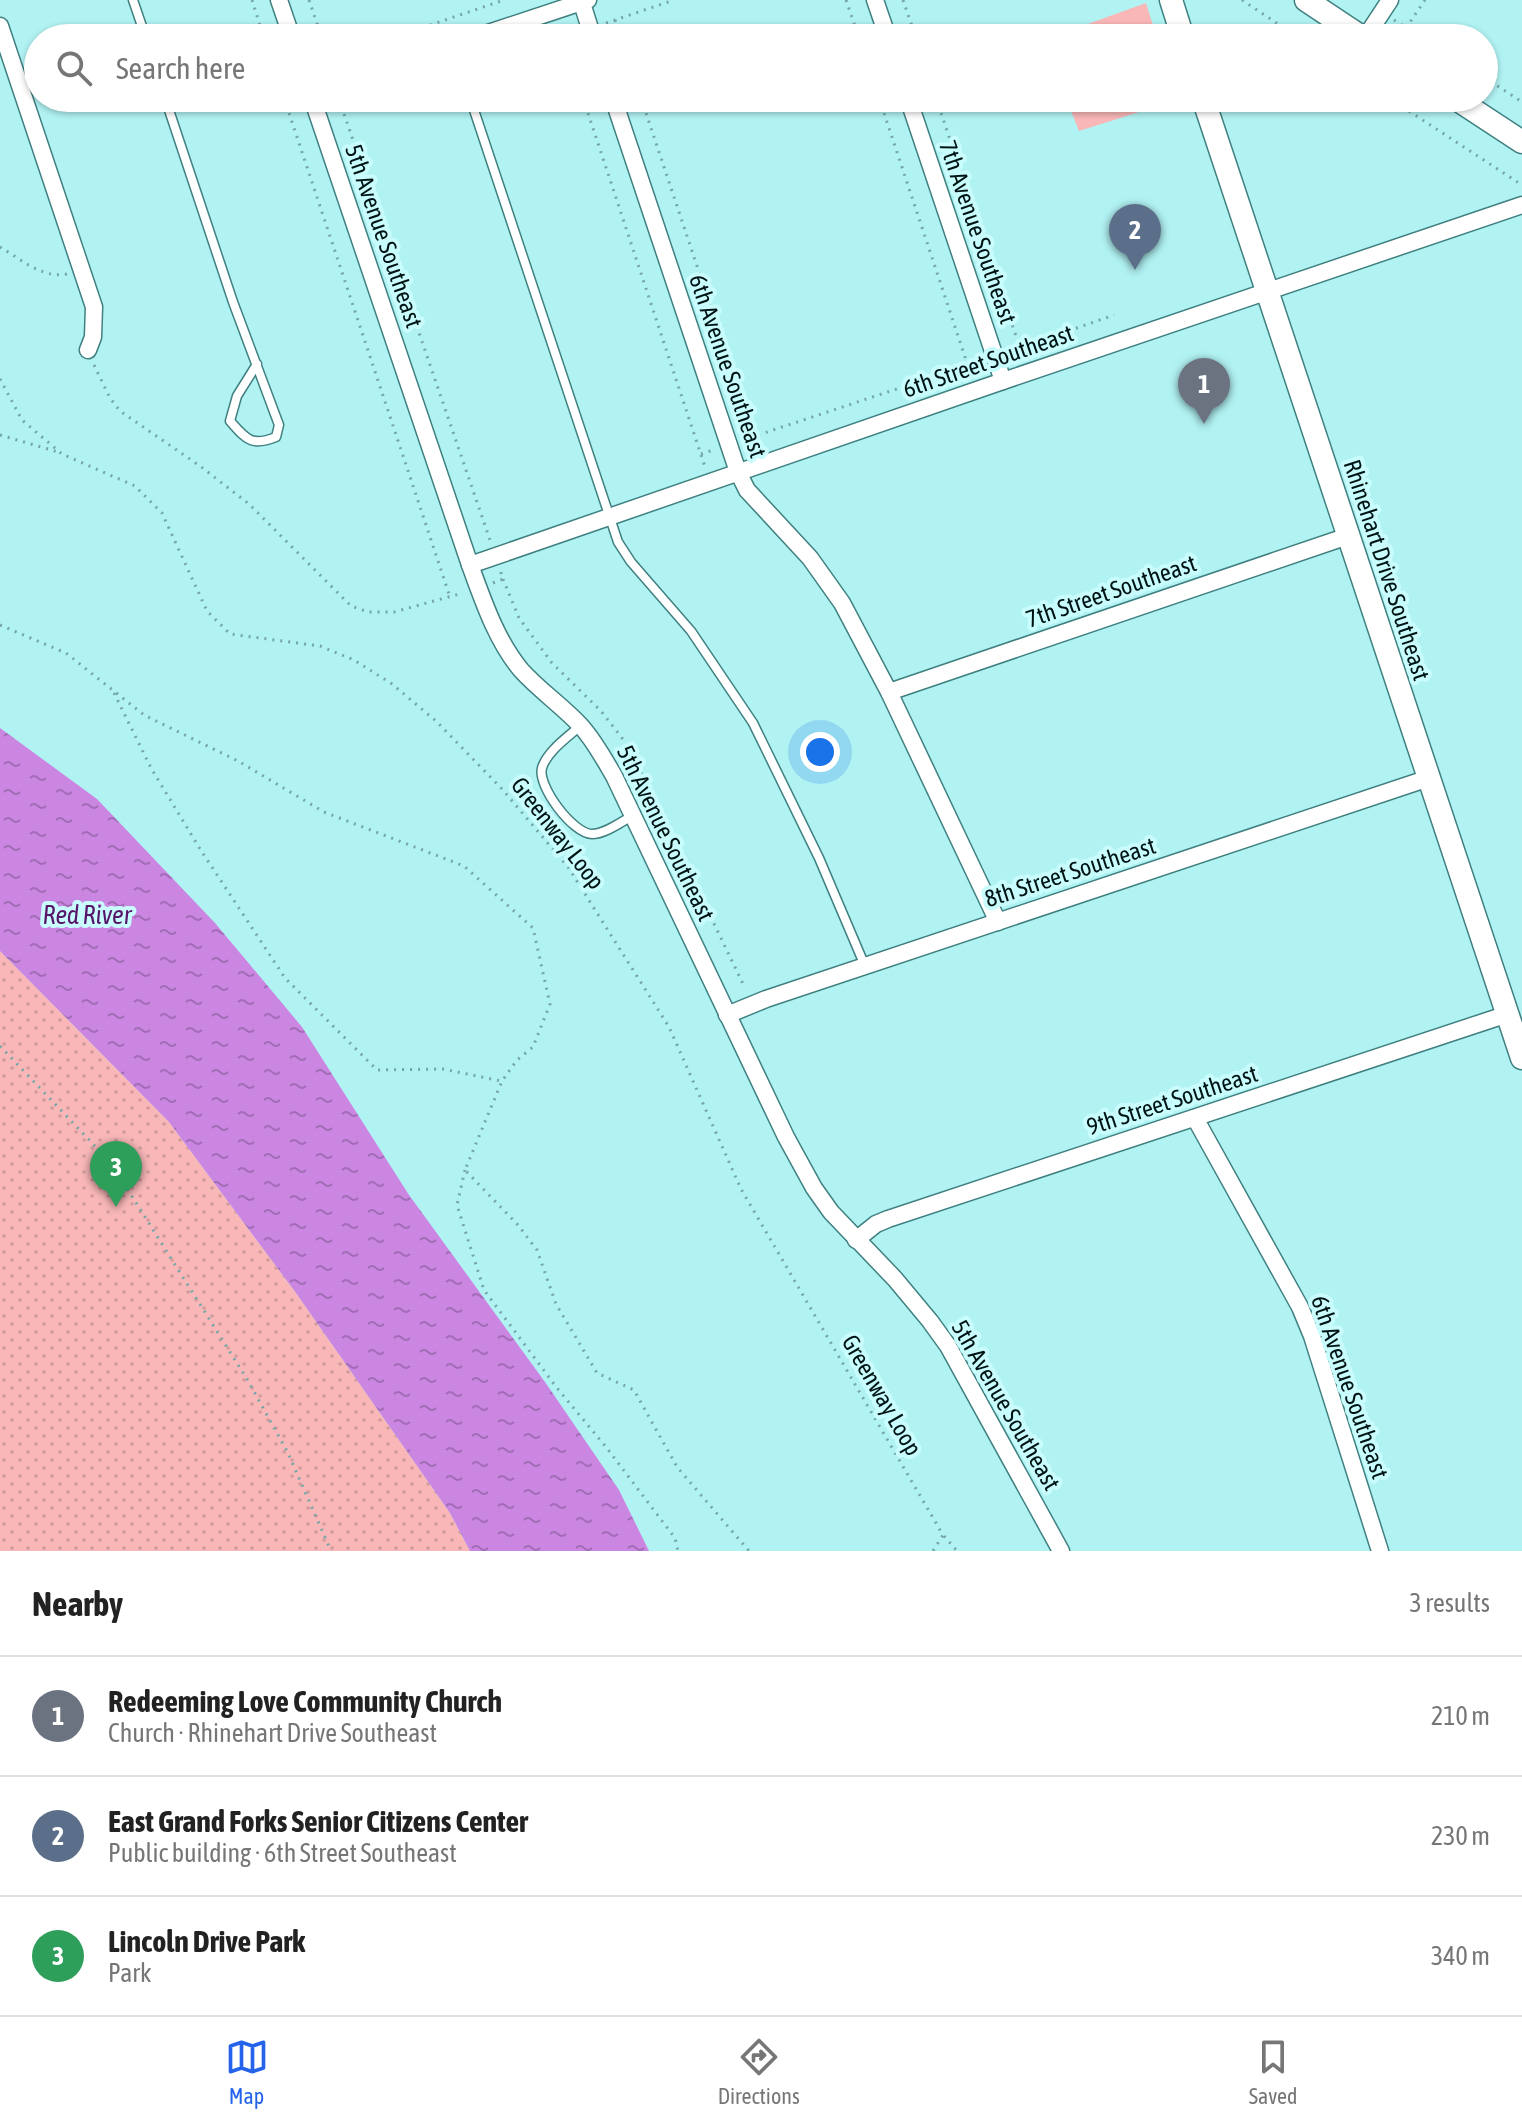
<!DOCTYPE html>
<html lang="en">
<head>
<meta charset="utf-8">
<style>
  body { margin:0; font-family:"Asap Condensed",sans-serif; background:#f2f2f2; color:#222 }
  .you { position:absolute; left:820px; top:752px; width:28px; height:28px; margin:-20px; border:6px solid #fff; border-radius:50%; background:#1a73e8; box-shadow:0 0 0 12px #1a73e833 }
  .badge { display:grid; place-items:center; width:52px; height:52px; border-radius:50%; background:#2563eb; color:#fff; font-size:26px; font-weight:700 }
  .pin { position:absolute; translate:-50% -66px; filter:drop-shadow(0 2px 4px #0008) }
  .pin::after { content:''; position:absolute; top:42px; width:28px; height:24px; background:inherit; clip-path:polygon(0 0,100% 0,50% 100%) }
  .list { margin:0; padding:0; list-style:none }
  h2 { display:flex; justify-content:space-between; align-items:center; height:104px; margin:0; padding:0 32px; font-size:34px }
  h2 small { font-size:26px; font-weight:400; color:#767676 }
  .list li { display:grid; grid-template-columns:52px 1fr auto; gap:24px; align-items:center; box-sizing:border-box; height:120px; padding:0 32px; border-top:2px solid #e0e0e0 }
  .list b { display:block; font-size:30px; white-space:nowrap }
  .list p { margin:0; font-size:26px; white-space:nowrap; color:#767676 }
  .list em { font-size:26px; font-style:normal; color:#767676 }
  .icon { flex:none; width:44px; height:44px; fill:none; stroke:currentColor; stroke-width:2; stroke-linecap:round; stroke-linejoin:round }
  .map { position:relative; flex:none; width:1522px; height:1551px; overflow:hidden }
  .search { position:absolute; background:#fff; box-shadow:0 2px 6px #0004; left:24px; right:24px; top:24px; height:88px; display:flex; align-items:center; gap:20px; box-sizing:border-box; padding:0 28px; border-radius:44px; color:#767676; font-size:30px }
  .sheet { height:464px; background:#fff }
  nav { display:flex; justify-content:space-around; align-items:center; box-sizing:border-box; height:112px; border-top:2px solid #e0e0e0; background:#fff; font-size:22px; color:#767676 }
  nav a { display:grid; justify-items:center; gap:4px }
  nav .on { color:#2563eb }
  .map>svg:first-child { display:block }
  .grass { fill:#f9b7b8 }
  .park { fill:url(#park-dots) }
  .water { fill:url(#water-ripples) }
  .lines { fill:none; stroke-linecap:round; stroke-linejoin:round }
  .lane-casing { stroke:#408081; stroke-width:11 }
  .street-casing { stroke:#408081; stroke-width:19 }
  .secondary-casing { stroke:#408081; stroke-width:25 }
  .path { stroke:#75a6a7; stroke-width:3; stroke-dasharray:2 6; stroke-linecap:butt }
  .lane { stroke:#fff; stroke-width:8 }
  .street { stroke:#fff; stroke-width:16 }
  .secondary { stroke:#fff; stroke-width:22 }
  .labels { text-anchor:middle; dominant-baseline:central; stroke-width:8; stroke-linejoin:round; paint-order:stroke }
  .street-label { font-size:24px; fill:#001314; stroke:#c9fdfd }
  .water-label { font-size:26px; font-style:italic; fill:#561569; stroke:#c9fdfd }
</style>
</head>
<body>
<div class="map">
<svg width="1522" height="1551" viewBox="0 0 1522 1551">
  <defs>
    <pattern id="park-dots" width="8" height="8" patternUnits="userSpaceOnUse" patternTransform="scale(2)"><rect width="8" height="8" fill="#f9b7b8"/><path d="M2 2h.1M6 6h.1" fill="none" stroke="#d49c9d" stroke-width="1.8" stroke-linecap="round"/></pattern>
    <pattern id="water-ripples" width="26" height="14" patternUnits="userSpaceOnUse" patternTransform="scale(2)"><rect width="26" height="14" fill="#cb86e2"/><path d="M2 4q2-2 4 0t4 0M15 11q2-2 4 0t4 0" fill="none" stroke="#a26cb6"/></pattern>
  </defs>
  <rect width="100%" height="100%" fill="#b1f2f3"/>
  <!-- grass -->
  <g class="grass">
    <path d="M1146,3l11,35h-108z"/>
    <path d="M1066,98h110l1,2 -98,31z"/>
  </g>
  <!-- park -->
  <path class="park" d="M0,951l169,171 127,171 154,220 20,38h-470z"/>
  <!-- water -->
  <path class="water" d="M0,728l97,71 118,124 87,104 107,168 136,187 74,108 30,61h-179l-20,-38 -154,-220 -127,-171 -169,-171z"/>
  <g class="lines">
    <defs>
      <g id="lane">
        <path d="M133,0l13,38"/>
        <path d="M165,98l68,204 46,123 -3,12c-25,10 -30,2 -46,-16l7,-25 20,-32"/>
        <path d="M470,98l148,444 13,20 60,69 62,92 66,135 46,108"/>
        <path d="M580,726c-12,11 -33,25 -38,42 -5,18 31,66 50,66 13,0 29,-12 40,-18"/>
      </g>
      <g id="street">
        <path d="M279,0l13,38"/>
        <path d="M581,0l12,38"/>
        <path d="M875,0l13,38"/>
        <path d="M0,26l94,281 -1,30 -5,13"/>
        <path d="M473,38l115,-38"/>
        <path d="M1365,38l25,-38"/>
        <path d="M312,98l158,467c13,35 26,75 51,105 18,20 40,35 59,55 14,15 24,34 34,51l172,361 28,51 17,24 64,67 35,42 18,25 113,205"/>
        <path d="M613,98l125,374 9,18 63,68 32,45 47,89 109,230"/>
        <path d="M908,98l95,283"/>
        <path d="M470,565l533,-184 519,-176"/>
        <path d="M889,692l459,-156"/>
        <path d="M727,1015l39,-16 663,-221"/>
        <path d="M1195,1118l105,189 12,29 68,215"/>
        <path d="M856,1240l20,-16 12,-5 620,-205"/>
      </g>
      <g id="secondary">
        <path d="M1171,0l12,38"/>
        <path d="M1306,0l57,38"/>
        <path d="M1203,98l319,960"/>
        <path d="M1455,98l67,44"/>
      </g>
    </defs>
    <!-- lane casing -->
    <use href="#lane" class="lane-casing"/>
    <!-- street casing -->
    <use href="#street" class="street-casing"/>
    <!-- secondary casing -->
    <use href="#secondary" class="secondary-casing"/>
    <!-- path -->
    <g class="path">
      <path d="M252,0l12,38"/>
      <path d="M309,0l13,38"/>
      <path d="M846,0l13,38"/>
      <path d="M903,0l13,38"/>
      <path d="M1242,0l57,38"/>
      <path d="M615,20l6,18"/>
      <path d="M1394,20l28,18"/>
      <path d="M606,23l68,-23"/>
      <path d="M1406,28l19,-28"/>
      <path d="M392,38l112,-38"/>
      <path d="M560,38l16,-5"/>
      <path d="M1484,77l38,25"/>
      <path d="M284,98l166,499"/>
      <path d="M340,98l2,10"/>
      <path d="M374,98l-32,10 148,432"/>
      <path d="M583,98l122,369"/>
      <path d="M641,98l113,339"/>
      <path d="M879,98l92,277"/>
      <path d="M936,98l84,250"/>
      <path d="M1389,98l133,87"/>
      <path d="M0,247c21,12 42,32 67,27"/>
      <path d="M1008,352l106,-37"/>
      <path d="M94,365l16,33 10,13 80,55 49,38 102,102 17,6h26l69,-19"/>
      <path d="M0,379l22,41 40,34 73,32 27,27 45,98 23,23 90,12 34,14 38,24 44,37 66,68 66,78 101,160 72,162 202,346 -10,16"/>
      <path d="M0,435l58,17"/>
      <path d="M743,440l235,-78"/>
      <path d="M701,454l12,-4"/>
      <path d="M503,579l16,39 33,45 49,48 28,36 116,241"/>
      <path d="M493,583l10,-4 -3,-9"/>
      <path d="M0,625l66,28 78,62 94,46 86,51 140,54 69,62 17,76 -17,43 -16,13 -15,21 -37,89 53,55 19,25 19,54 41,69 37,17 43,77 72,84"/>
      <path d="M114,693l37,75 49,81 85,129 92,92 66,-1 58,12"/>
      <path d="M0,1046l111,117 136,216 41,74 43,98"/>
      <path d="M465,1170l-8,35 27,85 73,98 49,59 69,91 3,13"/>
      <path d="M944,1536l13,15"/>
    </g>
    <!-- lane -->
    <use href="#lane" class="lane"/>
    <!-- street -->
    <use href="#street" class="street"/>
    <!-- secondary -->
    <use href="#secondary" class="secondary"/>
  </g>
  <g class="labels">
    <!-- street labels -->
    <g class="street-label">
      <text transform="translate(978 232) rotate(71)">7th Avenue Southeast</text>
      <text transform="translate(384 236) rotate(71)">5th Avenue Southeast</text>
      <text transform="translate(988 361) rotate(-19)">6th Street Southeast</text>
      <text transform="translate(728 366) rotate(71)">6th Avenue Southeast</text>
      <text transform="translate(1387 570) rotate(72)">Rhinehart Drive Southeast</text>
      <text transform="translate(1111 591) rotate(-19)">7th Street Southeast</text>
      <text transform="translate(558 833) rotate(52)">Greenway Loop</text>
      <text transform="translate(666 833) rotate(64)">5th Avenue Southeast</text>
      <text transform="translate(1070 872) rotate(-18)">8th Street Southeast</text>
      <text transform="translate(1172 1100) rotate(-18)">9th Street Southeast</text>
      <text transform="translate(1350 1387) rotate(71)">6th Avenue Southeast</text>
      <text transform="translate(882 1395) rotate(60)">Greenway Loop</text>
      <text transform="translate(1006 1405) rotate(60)">5th Avenue Southeast</text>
    </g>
    <!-- water labels -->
    <g class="water-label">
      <text x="87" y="915">Red River</text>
    </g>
  </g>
</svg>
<div class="you"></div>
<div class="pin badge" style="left:1204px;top:424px;background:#6b7280">1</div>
<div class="pin badge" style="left:1135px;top:270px;background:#5c6f8a">2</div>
<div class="pin badge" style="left:116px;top:1207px;background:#2e9e5b">3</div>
<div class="search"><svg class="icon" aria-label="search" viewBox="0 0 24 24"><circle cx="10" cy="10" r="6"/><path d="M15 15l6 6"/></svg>Search here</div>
</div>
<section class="sheet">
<h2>Nearby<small>3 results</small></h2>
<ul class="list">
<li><span class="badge" style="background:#6b7280">1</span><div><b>Redeeming Love Community Church</b><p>Church · Rhinehart Drive Southeast</p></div><em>210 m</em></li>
<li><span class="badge" style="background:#5c6f8a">2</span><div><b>East Grand Forks Senior Citizens Center</b><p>Public building · 6th Street Southeast</p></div><em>230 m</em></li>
<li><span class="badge" style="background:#2e9e5b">3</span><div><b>Lincoln Drive Park</b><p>Park</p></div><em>340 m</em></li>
</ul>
</section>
<nav>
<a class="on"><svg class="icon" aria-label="map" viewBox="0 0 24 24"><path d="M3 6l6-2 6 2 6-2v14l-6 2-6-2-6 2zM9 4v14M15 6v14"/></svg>Map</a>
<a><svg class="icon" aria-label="directions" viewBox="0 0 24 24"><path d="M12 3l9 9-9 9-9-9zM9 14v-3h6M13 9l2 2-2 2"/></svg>Directions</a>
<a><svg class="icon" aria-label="saved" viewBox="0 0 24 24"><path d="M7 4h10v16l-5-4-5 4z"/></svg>Saved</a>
</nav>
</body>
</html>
